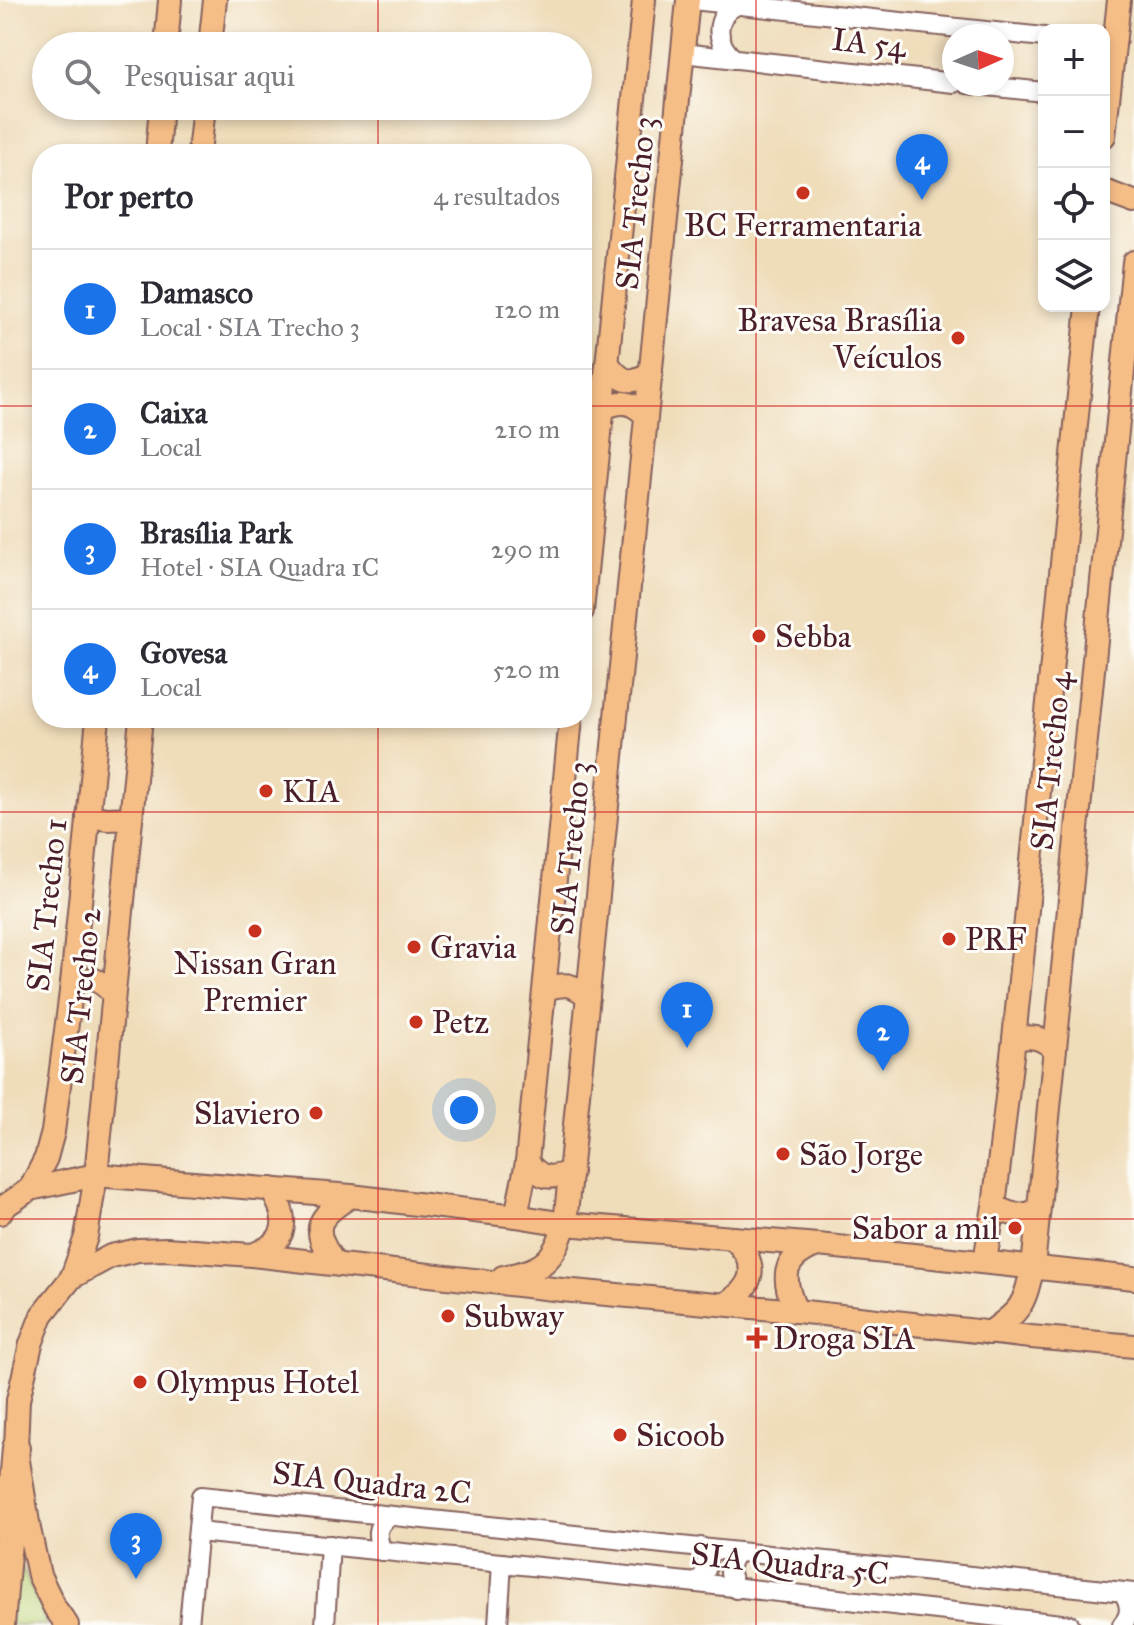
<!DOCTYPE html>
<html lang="pt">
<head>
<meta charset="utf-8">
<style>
  body { margin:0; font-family:"IM FELL Great Primer",serif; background:#f7f7f7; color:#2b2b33 }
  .controls { position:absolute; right:24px; top:24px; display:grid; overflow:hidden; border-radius:16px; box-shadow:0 4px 12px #0003 }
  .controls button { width:72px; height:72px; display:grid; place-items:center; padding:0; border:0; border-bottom:2px solid #e1e1e2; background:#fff; color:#2b2b33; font:40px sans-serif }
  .compass { position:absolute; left:942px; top:24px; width:72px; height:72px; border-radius:50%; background:#fff; box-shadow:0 4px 12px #0003; rotate:87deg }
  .you { position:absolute; left:464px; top:1110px; width:28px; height:28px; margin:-20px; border:6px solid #fff; border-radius:50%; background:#1a73e8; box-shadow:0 0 0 12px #1a73e833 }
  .badge { display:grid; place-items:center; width:52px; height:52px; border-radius:50%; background:#1a73e8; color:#fff; font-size:26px; font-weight:700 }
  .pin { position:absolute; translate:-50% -66px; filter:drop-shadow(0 2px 4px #0008) }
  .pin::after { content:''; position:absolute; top:42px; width:28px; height:24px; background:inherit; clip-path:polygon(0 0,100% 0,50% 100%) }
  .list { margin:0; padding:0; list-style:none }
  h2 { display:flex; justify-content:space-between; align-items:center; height:104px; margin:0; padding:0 32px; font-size:34px }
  h2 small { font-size:26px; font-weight:400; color:#7c7c81 }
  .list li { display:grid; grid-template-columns:52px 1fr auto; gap:24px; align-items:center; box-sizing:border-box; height:120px; padding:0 32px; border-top:2px solid #e1e1e2 }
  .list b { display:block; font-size:30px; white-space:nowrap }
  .list p { margin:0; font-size:26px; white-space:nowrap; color:#7c7c81 }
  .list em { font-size:26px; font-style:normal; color:#7c7c81 }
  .icon { flex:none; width:44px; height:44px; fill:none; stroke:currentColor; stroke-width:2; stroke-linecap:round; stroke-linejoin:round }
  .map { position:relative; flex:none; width:1134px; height:1625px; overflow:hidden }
  .search { position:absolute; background:#fff; box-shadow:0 4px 12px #0003; left:32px; top:32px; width:560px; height:88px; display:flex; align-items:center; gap:20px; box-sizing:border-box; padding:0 28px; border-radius:44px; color:#7c7c81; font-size:30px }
  .panel { position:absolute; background:#fff; box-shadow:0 4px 12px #0003; left:32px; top:144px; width:560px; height:584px; border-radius:32px }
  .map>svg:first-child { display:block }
  .green { fill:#bcd378; stroke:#837952; stroke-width:2 }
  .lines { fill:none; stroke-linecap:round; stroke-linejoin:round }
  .minor-casing { stroke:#84615d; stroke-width:22 }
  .major-casing { stroke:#84615d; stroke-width:26 }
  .highway-casing { stroke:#84615d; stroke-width:30 }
  .minor { stroke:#fff; stroke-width:18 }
  .major { stroke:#f6be87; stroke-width:22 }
  .highway { stroke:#f6be87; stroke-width:26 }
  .grid { fill:none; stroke:#d62828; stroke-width:2; stroke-opacity:0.55 }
  .poi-dot { fill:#c8321e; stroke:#fdfcf7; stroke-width:3 }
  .labels { text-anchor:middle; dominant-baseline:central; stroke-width:6; stroke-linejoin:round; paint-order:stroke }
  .street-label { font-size:32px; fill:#4a1f2b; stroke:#fdfcf7 }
  .poi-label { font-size:32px; fill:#4a1f2b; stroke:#fdfcf7; text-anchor:start }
</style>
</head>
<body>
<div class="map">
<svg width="1134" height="1625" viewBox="0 0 1134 1625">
  <rect width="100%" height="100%" fill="#fdfcf7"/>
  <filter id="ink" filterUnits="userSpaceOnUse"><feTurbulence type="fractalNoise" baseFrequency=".0125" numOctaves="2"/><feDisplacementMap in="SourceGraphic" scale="16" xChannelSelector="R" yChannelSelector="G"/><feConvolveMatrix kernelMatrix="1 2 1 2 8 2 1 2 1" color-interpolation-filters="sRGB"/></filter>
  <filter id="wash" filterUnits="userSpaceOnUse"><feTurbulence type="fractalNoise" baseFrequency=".006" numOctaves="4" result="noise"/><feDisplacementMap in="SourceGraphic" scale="32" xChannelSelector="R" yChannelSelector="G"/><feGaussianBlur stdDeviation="1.8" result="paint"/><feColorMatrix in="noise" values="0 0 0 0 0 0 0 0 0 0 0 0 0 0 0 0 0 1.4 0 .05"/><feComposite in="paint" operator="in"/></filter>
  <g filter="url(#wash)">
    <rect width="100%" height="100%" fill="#efdcb9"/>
    <!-- green -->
    <path class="green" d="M16,1553l31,72h-37z"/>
  </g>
  <g filter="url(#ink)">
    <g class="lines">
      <defs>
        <g id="minor">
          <path d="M692,0l352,37"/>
          <path d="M682,53l272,30"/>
          <path d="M734,59c-19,-16 -21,-43 3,-54"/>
          <path d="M967,84l77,8"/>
          <path d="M198,1532l499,51 373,42"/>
          <path d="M382,1551c-6,-16 -7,-24 7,-35"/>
          <path d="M697,1583c11,-11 14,-22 4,-36"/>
          <path d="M736,1589c-7,-14 -10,-24 1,-36"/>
          <path d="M189,1625l12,-129 933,97"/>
          <path d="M325,1625l5,-80"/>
          <path d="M498,1625l4,-62"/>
          <path d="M1122,1625c10,-11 8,-21 1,-33"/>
        </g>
        <g id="major">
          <path d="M166,46l4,-46"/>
          <path d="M210,46l5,-46"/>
          <path d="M1104,136l15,-136"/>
          <path d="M157,154l4,-48"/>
          <path d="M199,154l5,-48"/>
          <path d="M1104,191l30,11"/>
          <path d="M608,364c16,20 21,20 43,9"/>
          <path d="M603,408c20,-8 27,-7 43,7"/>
          <path d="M582,611l62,-611"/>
          <path d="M88,816l19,3 24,-1"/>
          <path d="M72,984c17,-9 29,-5 41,10"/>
          <path d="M545,989c20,-6 26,-6 43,7"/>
          <path d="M1014,1039c18,-4 27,-2 41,10"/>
          <path d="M527,1162c15,18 23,17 44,10"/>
          <path d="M30,1189l16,-31 7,-26 19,-148 26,-266"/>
          <path d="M994,1206c15,9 26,11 43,5"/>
          <path d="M0,1213l5,-7 25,-17 66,-14 255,21 165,20 49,8 253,21 316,33"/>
          <path d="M516,1216l11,-54 44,-444"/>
          <path d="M252,1255c37,-13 38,-35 19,-66"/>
          <path d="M985,1261l9,-55 20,-167 74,-733"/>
          <path d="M335,1264c-25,-36 -19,-46 16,-68"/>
          <path d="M72,1277l14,-40 10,-62 45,-457"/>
          <path d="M503,1277c39,-7 50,-14 62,-53l123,-1224"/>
          <path d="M726,1304c30,-20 33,-40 7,-66"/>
          <path d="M796,1311c-14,-32 -16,-52 21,-66"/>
          <path d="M989,1333c34,-24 34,-27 44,-66l101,-1005"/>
          <path d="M67,1625l-12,-17 -16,-33 -10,-46 -13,-81 2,-48 13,-56 11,-29 30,-38 39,-21 27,-6 28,-1 86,6 310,35 234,21 235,26 103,9"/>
        </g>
        <path id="highway" d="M1,1625l15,-177"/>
      </defs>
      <!-- minor casing -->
      <use href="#minor" class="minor-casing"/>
      <!-- major casing -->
      <use href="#major" class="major-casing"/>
      <!-- highway casing -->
      <use href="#highway" class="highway-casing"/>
      <!-- minor -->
      <use href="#minor" class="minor"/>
      <!-- major -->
      <use href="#major" class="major"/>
      <!-- highway -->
      <use href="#highway" class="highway"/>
    </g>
  </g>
  <!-- grid -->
  <path class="grid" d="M378,0v46M756,0v1625M378,106v48M0,406h42M582,406h552M378,718v907M0,812h1134M0,1219h1134"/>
  <!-- markers -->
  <g class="poi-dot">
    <circle cx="803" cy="193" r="8"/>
    <circle cx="958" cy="338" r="8"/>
    <circle cx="759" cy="636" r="8"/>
    <circle cx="266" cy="791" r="8"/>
    <circle cx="255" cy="931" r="8"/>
    <circle cx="949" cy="939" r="8"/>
    <circle cx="414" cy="947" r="8"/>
    <circle cx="416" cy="1022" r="8"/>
    <circle cx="316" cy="1113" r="8"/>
    <circle cx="783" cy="1154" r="8"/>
    <circle cx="1015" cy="1228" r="8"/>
    <circle cx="448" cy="1316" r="8"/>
    <path d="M753 1326h8v8h8v8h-8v8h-8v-8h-8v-8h8z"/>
    <circle cx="140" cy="1382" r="8"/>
    <circle cx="620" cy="1435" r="8"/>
  </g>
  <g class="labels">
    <!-- street labels -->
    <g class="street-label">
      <text transform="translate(869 43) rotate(6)">IA 54</text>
      <text transform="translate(636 203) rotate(-84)">SIA Trecho 3</text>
      <text transform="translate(1051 761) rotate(-84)">SIA Trecho 4</text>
      <text transform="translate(571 848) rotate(-84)">SIA Trecho 3</text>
      <text transform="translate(47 905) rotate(-84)">SIA Trecho 1</text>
      <text transform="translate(81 996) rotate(-84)">SIA Trecho 2</text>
      <text transform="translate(372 1483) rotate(6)">SIA Quadra 2C</text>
      <text transform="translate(790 1564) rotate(6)">SIA Quadra 5C</text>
    </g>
    <!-- poi labels -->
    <g class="poi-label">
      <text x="803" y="225" text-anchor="middle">BC Ferramentaria</text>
      <text x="942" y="320" text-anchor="end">Bravesa Brasília<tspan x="942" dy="37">Veículos</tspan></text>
      <text x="775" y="636">Sebba</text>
      <text x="282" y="791">KIA</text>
      <text x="965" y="939">PRF</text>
      <text x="430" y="947">Gravia</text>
      <text x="255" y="963" text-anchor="middle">Nissan Gran<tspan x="255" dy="37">Premier</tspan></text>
      <text x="432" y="1022">Petz</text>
      <text x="300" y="1113" text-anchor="end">Slaviero</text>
      <text x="799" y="1154">São Jorge</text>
      <text x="999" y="1228" text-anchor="end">Sabor a mil</text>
      <text x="464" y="1316">Subway</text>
      <text x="773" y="1338">Droga SIA</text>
      <text x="156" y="1382">Olympus Hotel</text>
      <text x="636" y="1435">Sicoob</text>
    </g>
  </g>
</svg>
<div class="controls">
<button>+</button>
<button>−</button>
<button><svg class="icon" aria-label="locate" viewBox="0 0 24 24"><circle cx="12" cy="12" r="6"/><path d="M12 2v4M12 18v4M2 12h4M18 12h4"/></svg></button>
<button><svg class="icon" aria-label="layers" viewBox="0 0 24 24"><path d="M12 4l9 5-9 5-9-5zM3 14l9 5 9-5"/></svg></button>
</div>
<svg class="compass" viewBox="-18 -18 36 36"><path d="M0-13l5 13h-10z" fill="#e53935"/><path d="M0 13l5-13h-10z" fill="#7c7c81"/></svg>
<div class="you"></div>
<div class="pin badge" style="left:687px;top:1048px">1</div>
<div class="pin badge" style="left:883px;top:1071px">2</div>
<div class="pin badge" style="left:136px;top:1579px">3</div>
<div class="pin badge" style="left:922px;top:200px">4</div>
<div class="search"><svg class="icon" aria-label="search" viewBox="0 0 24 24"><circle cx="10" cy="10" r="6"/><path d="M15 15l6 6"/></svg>Pesquisar aqui</div>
<section class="panel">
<h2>Por perto<small>4 resultados</small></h2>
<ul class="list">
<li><span class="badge">1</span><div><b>Damasco</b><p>Local · SIA Trecho 3</p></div><em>120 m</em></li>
<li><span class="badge">2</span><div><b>Caixa</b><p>Local</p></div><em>210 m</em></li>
<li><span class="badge">3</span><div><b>Brasília Park</b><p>Hotel · SIA Quadra 1C</p></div><em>290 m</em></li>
<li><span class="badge">4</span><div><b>Govesa</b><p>Local</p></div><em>520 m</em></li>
</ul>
</section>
</div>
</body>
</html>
